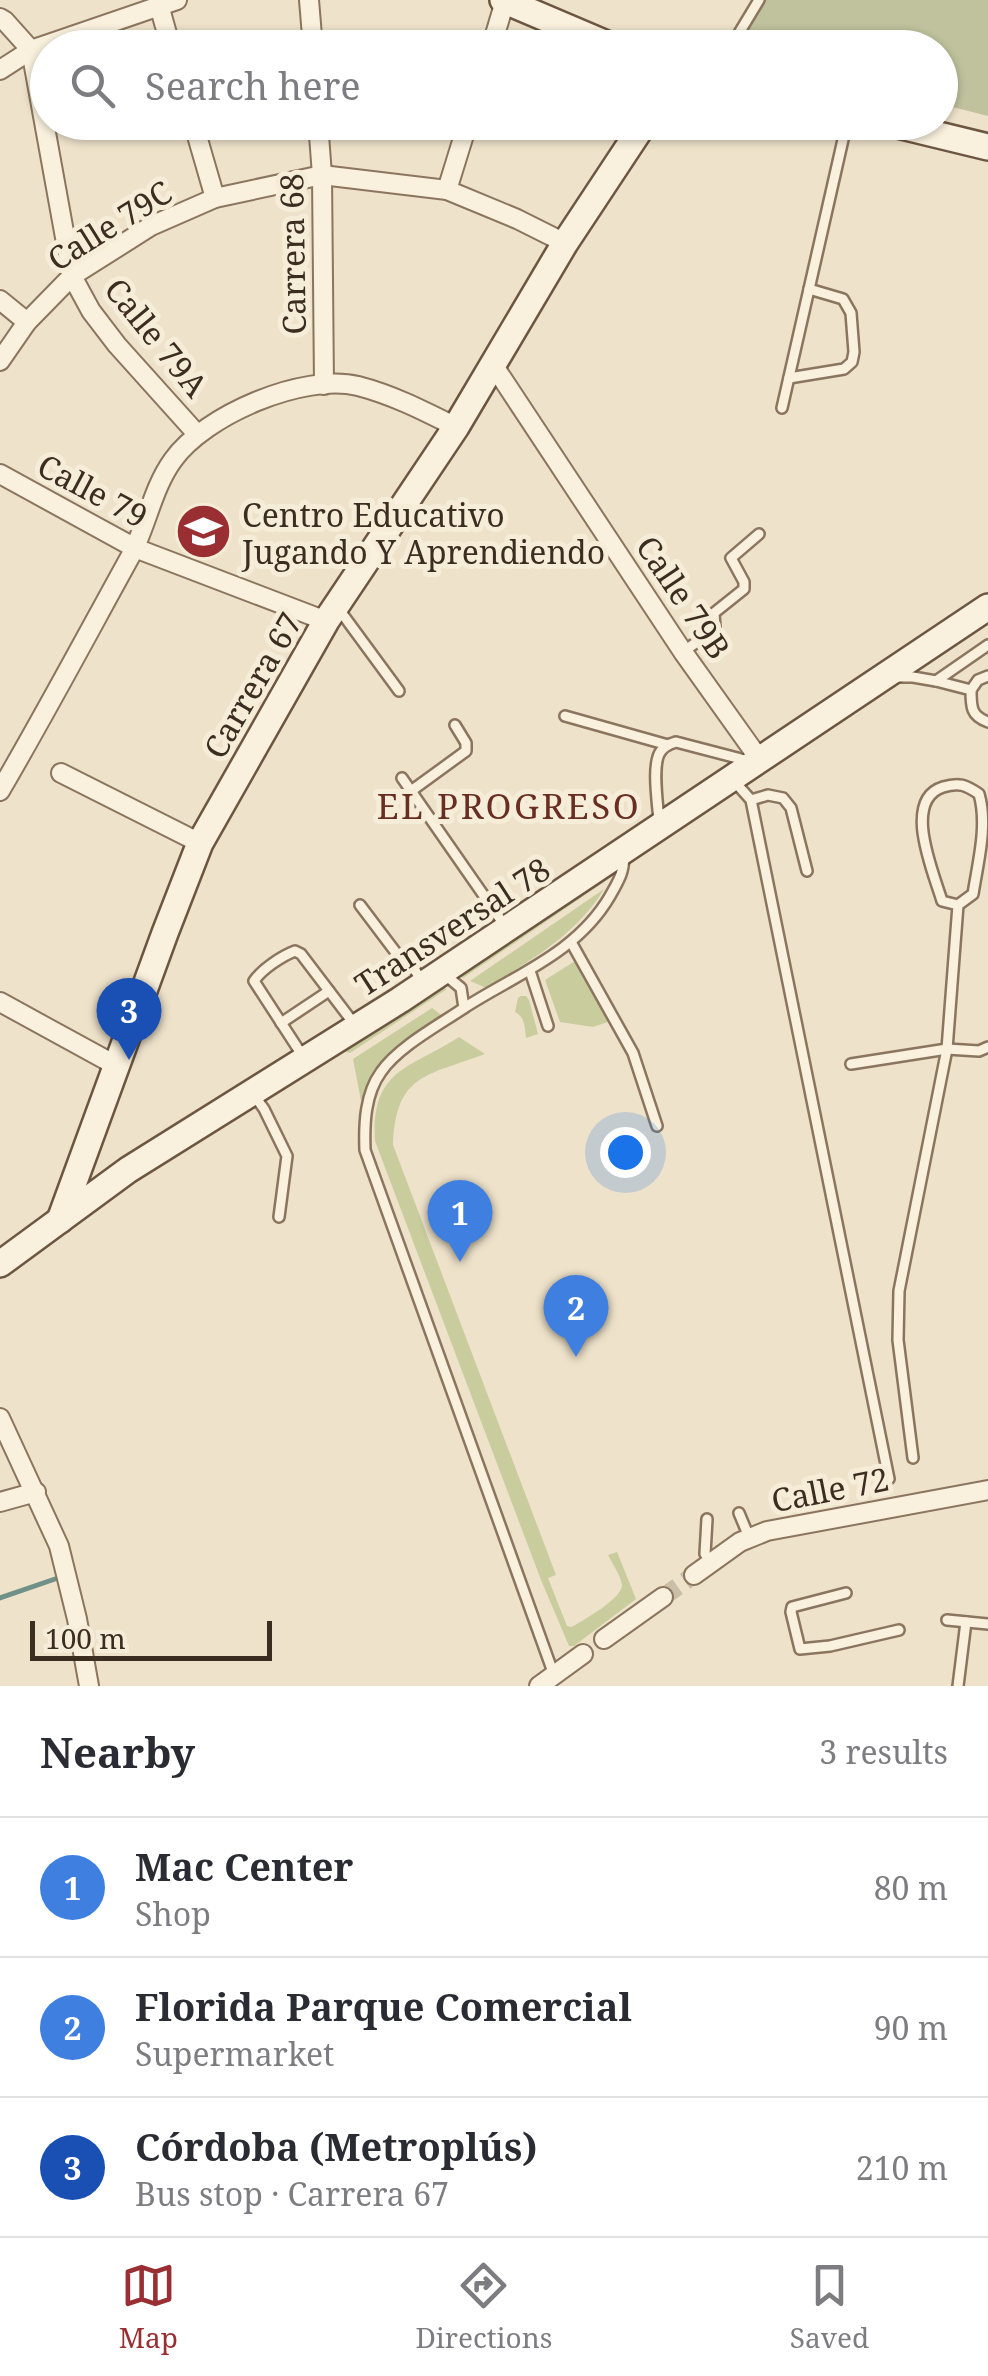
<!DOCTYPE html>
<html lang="en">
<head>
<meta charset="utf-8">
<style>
  body { margin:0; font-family:"Noto Serif",serif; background:#f7f7f7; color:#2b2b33 }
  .scale { position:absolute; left:30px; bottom:25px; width:242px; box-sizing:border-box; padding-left:10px; border:5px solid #3c2d21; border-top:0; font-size:28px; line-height:35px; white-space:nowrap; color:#3c2d21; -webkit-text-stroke:8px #f6edd9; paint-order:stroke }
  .you { position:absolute; left:625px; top:1152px; width:35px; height:35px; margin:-25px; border:8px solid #fff; border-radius:50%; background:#1a73e8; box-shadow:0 0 0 15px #1a73e833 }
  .badge { display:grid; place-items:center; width:65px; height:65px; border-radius:50%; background:#992f32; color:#fff; font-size:32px; font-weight:700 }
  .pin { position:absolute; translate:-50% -82px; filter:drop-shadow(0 2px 5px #0008) }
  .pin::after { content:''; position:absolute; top:52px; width:35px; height:30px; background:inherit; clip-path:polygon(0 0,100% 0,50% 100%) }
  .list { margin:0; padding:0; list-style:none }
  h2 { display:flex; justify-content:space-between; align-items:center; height:130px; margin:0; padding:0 40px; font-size:42px }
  h2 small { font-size:32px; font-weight:400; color:#7c7c81 }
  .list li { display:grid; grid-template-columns:65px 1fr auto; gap:30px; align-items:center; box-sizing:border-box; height:140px; padding:0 40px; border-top:2px solid #e1e1e2 }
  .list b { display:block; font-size:38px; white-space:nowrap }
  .list p { margin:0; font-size:32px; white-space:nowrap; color:#7c7c81 }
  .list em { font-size:32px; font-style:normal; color:#7c7c81 }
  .icon { flex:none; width:55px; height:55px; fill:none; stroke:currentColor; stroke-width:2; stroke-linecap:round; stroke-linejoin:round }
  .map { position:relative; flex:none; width:988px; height:1686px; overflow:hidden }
  .search { position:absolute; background:#fff; box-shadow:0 2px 8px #0004; left:30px; right:30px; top:30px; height:110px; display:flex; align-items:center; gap:25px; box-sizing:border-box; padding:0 35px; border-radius:55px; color:#7c7c81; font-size:38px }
  .sheet { height:550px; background:#fff }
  nav { display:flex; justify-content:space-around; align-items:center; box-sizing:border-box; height:140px; border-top:2px solid #e1e1e2; background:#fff; font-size:28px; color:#7c7c81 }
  nav a { display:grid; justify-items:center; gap:5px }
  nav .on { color:#992f32 }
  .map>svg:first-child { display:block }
  .green { fill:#c9cd9d }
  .cemetery { fill:#bfc29c }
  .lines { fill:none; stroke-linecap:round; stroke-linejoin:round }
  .stream { stroke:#709188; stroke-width:5 }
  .minor-tunnel { stroke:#cabea8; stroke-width:18; stroke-dasharray:18 9; stroke-linecap:butt }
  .service-casing { stroke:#8b755e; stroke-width:14 }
  .minor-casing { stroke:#8b755e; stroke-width:22 }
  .secondary-casing { stroke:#6d5641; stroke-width:30 }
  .service { stroke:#f9f0dd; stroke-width:9 }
  .minor { stroke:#f9f0dd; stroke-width:18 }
  .secondary { stroke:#f9f0dd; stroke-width:25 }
  .labels { text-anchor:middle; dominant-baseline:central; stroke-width:10; stroke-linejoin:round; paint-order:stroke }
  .street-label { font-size:32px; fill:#3c2d21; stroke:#f6edd9 }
  .poi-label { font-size:32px; fill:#3c2d21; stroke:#f6edd9; text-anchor:start }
  .neighbourhood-label { font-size:35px; letter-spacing:2.5px; fill:#682e21; stroke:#f6edd9 }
</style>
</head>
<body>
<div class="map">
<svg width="988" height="1686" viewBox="0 0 988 1686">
  <rect width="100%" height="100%" fill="#eee2ca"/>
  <!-- green -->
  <g class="green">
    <path d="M618,865l-5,11 -150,102 -10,-6z"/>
    <path d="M604,889c-28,46 -72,70 -116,98h-4l-14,-6z"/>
    <path d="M575,961l33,61 -15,5 -33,-5 -15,-42z"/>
    <path d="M440,987l7,2 -97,64 -13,-4z"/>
    <path d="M521,996h5l3,4 9,34 -12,4c-1,-10 -1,-21 -11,-26l3,-14z"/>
    <path d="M432,1008l12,9c-40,26 -64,37 -83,84l-8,-42z"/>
    <path d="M459,1037l26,17c-58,22 -89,19 -92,91l163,430 -8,3 19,48 5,1c11,-7 50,-28 50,-42 -1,-9 -10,-22 -14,-30l9,-3 19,47 -62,47h-5l-28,-66 -166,-439c-4,-73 35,-72 84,-104z"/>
  </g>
  <!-- cemetery -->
  <path class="cemetery" d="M754,0h234v116l-47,-12 -1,-56h-196l-11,-4z"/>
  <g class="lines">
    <!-- stream -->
    <path class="stream" d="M0,1598l55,-19"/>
    <!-- minor-tunnel -->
    <path class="minor-tunnel" d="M663,1597l31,-22"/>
    <defs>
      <g id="service">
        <path d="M730,48l29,-48"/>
        <path d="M789,378l55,-9 8,-7 2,-10 -3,-39 -8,-14 -34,-10"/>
        <path d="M782,408l65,-286"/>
        <path d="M338,608l61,83"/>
        <path d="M683,652l29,-21 3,-3 -1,-15 30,-24v-7l-13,-24 28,-24"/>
        <path d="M897,677h16l23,4 52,-36"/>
        <path d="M936,681l35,9c0,17 0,26 17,32"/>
        <path d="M971,690l7,-10 10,-4"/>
        <path d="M565,716l103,29"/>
        <path d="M402,778l103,148"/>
        <path d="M734,781l17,19 138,679"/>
        <path d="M411,791l55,-40v-8l-11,-18"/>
        <path d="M751,800l17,-5 15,3 8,10 16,63"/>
        <path d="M659,821c-1,-16 -8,-58 2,-70 4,-6 9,-7 15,-9l73,19"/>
        <path d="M360,905l37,49 16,13 8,13"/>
        <path d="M571,942l62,111 24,73"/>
        <path d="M530,971l18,55"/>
        <path d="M443,973l18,15 3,20c-25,17 -66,39 -83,64 -16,22 -17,52 -16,78l189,525"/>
        <path d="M464,1008c51,-33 113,-55 146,-112 9,-16 14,-23 14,-42"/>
        <path d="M281,1023l48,-32"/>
        <path d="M304,1058l-50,-77c8,-12 28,-25 41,-30l6,3 54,71"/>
        <path d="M851,1064l96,-15 32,2 9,-4"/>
        <path d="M254,1095l10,14 23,47 -8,61"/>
        <path d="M913,1458l-15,-118 1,-49 48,-242 11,-144 15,-11c5,-32 15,-69 6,-100 -13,-9 -20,-12 -36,-7 -41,13 -10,84 -1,114l16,4"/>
        <path d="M739,1513l10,24"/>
        <path d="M707,1519l-2,35 7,8"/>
        <path d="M846,1593l-54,14 -1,5 9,37 30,-3 69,-16"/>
        <path d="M947,1620l41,4"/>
        <path d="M958,1686l8,-64"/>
      </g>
      <g id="minor">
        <path d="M309,0l4,48"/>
        <path d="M159,5l12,43"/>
        <path d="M0,18l5,3 26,29 41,226 19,35 26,34 80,89"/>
        <path d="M491,48l14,-47"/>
        <path d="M0,70l31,-20 146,-50"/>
        <path d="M193,122l22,76"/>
        <path d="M318,122l4,53 2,210"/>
        <path d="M447,190l21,-68"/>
        <path d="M0,300l27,22"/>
        <path d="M0,361l27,-39 45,-46 79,-50 64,-28 107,-23 125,15 70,29 48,24"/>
        <path d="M494,366l189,286 77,108"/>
        <path d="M0,474l135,74 191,73"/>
        <path d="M61,773l139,70"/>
        <path d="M0,791c45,-77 87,-156 130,-234 17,-31 22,-68 43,-97 32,-45 130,-87 185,-74 35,9 66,25 98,41"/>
        <path d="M0,1002l117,64"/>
        <path d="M0,1418l59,128 18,73 12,67"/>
        <path d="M0,1502l36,-10"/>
        <path d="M694,1575l46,-33 27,-11 221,-41"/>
        <path d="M604,1639l59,-42"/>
        <path d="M539,1686l44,-32"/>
      </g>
      <g id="secondary">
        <path d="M503,0l113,48"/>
        <path d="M885,122l103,25"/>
        <path d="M60,1220l105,-287 35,-90 126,-222 130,-194 109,-184 80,-121"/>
        <path d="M0,1264l128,-94 272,-170 588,-393"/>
      </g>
    </defs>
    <!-- service casing -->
    <use href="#service" class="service-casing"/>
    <!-- minor casing -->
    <use href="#minor" class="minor-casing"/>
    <!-- secondary casing -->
    <use href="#secondary" class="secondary-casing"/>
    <!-- service -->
    <use href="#service" class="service"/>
    <!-- minor -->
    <use href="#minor" class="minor"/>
    <!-- secondary -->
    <use href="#secondary" class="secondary"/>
  </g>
  <!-- icons -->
  <defs>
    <symbol id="school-disc" viewBox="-11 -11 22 22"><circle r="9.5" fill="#992f32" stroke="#f6edd9"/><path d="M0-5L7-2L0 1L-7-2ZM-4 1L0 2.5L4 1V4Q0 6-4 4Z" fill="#fff"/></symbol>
  </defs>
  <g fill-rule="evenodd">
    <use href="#school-disc" x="172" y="500" width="63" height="63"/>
  </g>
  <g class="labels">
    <!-- street labels -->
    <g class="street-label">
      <text transform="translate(109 225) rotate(-32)">Calle 79C</text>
      <text transform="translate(292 254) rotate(-91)">Carrera 68</text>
      <text transform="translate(157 337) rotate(51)">Calle 79A</text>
      <text transform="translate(93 490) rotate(28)">Calle 79</text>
      <text transform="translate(684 597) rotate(56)">Calle 79B</text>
      <text transform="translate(252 685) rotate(-60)">Carrera 67</text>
      <text transform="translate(452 926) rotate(-33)">Transversal 78</text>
      <text transform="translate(830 1489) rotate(-11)">Calle 72</text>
    </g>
    <!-- poi labels -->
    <g class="poi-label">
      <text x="242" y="514">Centro Educativo<tspan x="242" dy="37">Jugando Y Aprendiendo</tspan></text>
    </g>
    <!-- neighbourhood labels -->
    <g class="neighbourhood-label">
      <text x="509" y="805">EL PROGRESO</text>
    </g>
  </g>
</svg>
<div class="scale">100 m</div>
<div class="you"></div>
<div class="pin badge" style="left:460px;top:1262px;background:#3f7fe0">1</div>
<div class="pin badge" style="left:576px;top:1357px;background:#3f7fe0">2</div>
<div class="pin badge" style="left:129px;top:1060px;background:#1a4fb4">3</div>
<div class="search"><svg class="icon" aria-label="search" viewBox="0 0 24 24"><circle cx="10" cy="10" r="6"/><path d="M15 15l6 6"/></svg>Search here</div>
</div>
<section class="sheet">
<h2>Nearby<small>3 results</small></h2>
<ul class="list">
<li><span class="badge" style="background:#3f7fe0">1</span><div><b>Mac Center</b><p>Shop</p></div><em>80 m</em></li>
<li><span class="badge" style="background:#3f7fe0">2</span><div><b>Florida Parque Comercial</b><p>Supermarket</p></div><em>90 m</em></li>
<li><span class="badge" style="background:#1a4fb4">3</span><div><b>Córdoba (Metroplús)</b><p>Bus stop · Carrera 67</p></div><em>210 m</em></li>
</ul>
</section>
<nav>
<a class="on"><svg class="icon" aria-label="map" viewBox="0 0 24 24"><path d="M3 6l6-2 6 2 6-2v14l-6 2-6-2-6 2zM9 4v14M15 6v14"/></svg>Map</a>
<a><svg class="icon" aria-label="directions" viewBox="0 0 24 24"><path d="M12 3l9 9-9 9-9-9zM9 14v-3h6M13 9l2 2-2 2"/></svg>Directions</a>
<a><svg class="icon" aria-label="saved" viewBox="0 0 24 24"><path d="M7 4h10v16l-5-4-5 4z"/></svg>Saved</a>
</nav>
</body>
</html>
